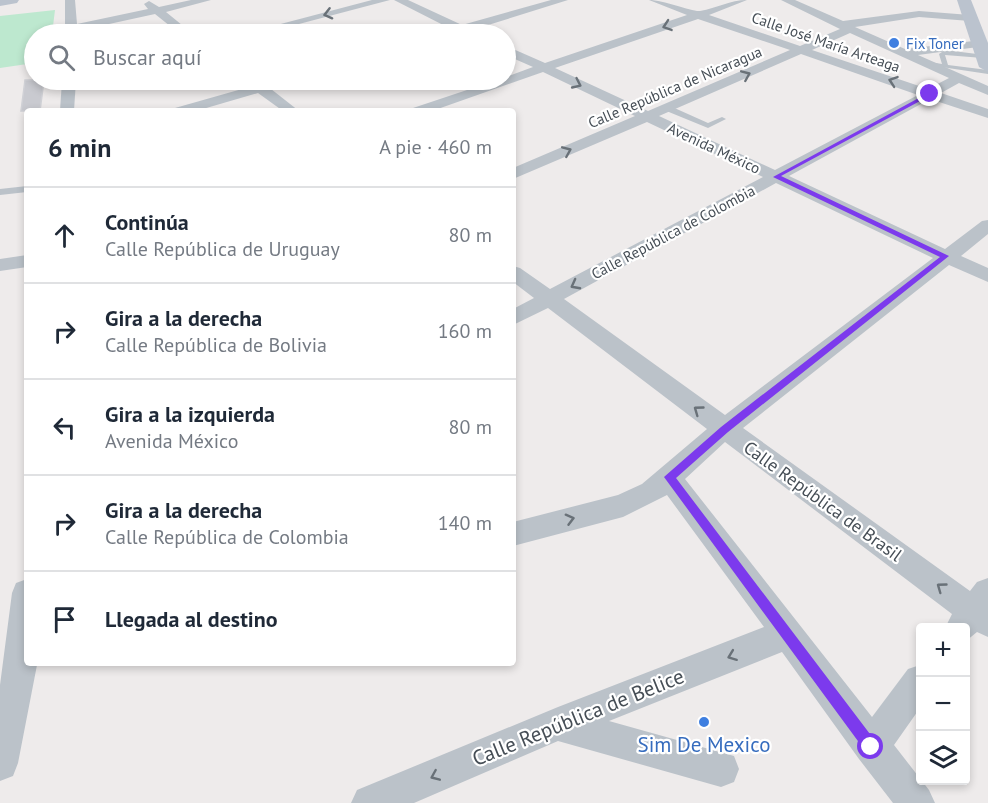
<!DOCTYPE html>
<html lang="es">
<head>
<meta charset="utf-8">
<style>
  body { margin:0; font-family:"PT Sans",sans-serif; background:#f2f2f3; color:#1f2937 }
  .controls { position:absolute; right:18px; bottom:18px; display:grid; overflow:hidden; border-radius:6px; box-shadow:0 3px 9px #0003 }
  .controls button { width:54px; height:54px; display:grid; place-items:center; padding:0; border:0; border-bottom:2px solid #e0e1e3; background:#fff; color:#1f2937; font:30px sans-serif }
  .stop { position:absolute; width:18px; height:18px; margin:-14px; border:4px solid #7c3aed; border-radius:50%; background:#fff }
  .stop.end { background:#7c3aed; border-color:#fff; box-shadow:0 2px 6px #0008 }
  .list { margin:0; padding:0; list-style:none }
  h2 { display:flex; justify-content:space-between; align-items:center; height:78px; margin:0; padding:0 24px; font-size:26px }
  h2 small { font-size:20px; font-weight:400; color:#747a83 }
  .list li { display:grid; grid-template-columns:39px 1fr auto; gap:18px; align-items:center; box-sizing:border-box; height:96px; padding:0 24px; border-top:2px solid #e0e1e3 }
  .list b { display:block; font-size:22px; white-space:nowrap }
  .list p { margin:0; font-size:20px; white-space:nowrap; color:#747a83 }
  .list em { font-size:20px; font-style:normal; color:#747a83 }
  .icon { flex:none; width:33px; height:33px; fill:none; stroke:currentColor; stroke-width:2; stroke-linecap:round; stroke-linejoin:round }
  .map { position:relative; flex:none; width:988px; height:803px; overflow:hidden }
  .search { position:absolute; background:#fff; box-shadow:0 3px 9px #0003; left:24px; top:24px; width:492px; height:66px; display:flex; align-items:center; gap:15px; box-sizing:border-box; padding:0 21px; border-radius:33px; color:#747a83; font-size:22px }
  .panel { position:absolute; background:#fff; box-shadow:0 3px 9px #0003; left:24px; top:108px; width:492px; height:558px; border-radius:6px }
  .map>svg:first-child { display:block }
  .green { fill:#bde8cf }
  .building { fill:#c9cad0; stroke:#d0d1d6; stroke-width:1.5 }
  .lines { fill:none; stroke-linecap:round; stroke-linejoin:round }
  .service { fill:#bbc2c9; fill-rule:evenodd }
  .minor { fill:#bbc2c9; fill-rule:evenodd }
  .secondary { fill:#bbc3ce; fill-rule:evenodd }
  .oneway { stroke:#697178 }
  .route { fill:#7c3aed }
  .shop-dot { fill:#3f7fe0; stroke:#fff; stroke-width:2 }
  .labels { text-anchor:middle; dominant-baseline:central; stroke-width:4.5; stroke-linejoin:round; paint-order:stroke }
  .far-street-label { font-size:15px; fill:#464e56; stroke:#fff }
  .far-shop-label { font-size:15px; fill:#366cbe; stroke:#fff; text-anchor:start }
  .street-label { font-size:18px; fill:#464e56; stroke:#fff }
  .near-street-label { font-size:21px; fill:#464e56; stroke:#fff }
  .near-shop-label { font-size:21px; fill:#366cbe; stroke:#fff }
</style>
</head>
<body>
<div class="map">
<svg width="988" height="803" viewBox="0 0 988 803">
  <rect width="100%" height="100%" fill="#eeebeb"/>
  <!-- green -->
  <path class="green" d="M55,10l-3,24h-18v29l-34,5v-52z"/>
  <!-- building -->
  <path class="building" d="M25,80h19l-4,31h-19z"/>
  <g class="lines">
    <!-- service -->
    <g class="service">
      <path d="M945,50l40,5 1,1 -3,2 -38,-3 3,10 40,5v4l-60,-9 -1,-1 3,-2 12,2 -3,-10z"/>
      <path d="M664,106h6l38,17 14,-6 4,2 -18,9 -44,-18z"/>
      <path d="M27,186v6l-27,3v-6z"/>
    </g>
    <!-- minor -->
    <g class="minor">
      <path d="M65,0h10l2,24 71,-15 -4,-5 5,-3 10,6 32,-7h20l-45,12 27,22h-13l-25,-20 -78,17v3h-12z"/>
      <path d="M372,0h18l-129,34h-18z"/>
      <path d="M394,0h14l54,25 89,-25h17l-96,30 -1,4h-32l12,-5z"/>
      <path d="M649,0c15,0 43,12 51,11 17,-3 30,-11 47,-11l-38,15 91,31 40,-17 -59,-29h14l48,21 76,-10 51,4 6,3 -6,3 -51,-4 -64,10 50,22 77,-9v6l-4,1 -60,8 70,31v9l-29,-12 -18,10 47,16v9l-58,-19 -141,77 156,73 37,-28 6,-1v14l-27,22 27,12v14l-39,-17 -206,163 227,163 7,-9 11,-4v59l-11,-5 -11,9v-13h-21l7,-14 -227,-172 -40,37 187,238 36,-48 12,-4v43l-26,37 35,45 6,13h-42l-34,-44 -77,-107 -173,69 125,35 5,13 -5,13 -13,5 -163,-46 -144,62h-63l6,-13 201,-83 206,-80 -97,-132 -44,22 -110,29v-24l105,-27 24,-11 65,-55 -159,-121 -35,17v-16l21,-11 -21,-16v-16l7,2 30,21 213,-112 -116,-55 -134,57v-11l122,-52 -92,-44 -111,39h-21l2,-3 84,-28h9v-3l27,-10 -27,-12v-9l39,17 142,-48zM698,19l92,31 -142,61 -93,-43zM850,33l99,45 -21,11 -116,-39zM801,54l117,41 -143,75 -116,-54zM776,183l157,75 -208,157 -161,-116z"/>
      <path d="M62,80h14l-2,31h-14z"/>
      <path d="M244,80h13l5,3 14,-3h19l-1,3 -23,6 28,22h-16l-25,-18 -62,18h-23l2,-3 74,-21z"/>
      <path d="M27,255v12l-27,4v-12z"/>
      <path d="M27,579v84l10,2 -19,98 -5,13 -13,5v-96l12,-92 4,-10z"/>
    </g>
    <!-- secondary -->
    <g class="secondary">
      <path d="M0,0h19l-2,3 -17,3z"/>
      <path d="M957,0h14l17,43v29l-9,-5z"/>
    </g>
  </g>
  <!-- one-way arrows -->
  <defs><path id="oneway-chevron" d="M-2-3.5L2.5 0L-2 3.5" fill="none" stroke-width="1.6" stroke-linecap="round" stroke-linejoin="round" transform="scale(1.5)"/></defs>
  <g class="oneway">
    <use href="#oneway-chevron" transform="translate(328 14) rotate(166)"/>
    <use href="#oneway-chevron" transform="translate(667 26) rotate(161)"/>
    <use href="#oneway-chevron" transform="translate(746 75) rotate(-23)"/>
    <use href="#oneway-chevron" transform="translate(893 81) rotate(-161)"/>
    <use href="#oneway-chevron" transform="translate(577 84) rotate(25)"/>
    <use href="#oneway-chevron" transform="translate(567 151) rotate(-23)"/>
    <use href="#oneway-chevron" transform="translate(575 285) rotate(152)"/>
    <use href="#oneway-chevron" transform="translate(698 410) rotate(-144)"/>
    <use href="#oneway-chevron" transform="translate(570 519) rotate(-15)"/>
    <use href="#oneway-chevron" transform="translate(941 587) rotate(-144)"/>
    <use href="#oneway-chevron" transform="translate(732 656) rotate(159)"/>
    <use href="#oneway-chevron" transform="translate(435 776) rotate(157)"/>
  </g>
  <!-- route -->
  <path class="route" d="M928,93l5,1 -152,82 168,80 -221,176 -52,46 200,264 2,5 -2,5 -5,2 -5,-2 -202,-275 57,-50 219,-170 -167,-80z"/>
  <!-- markers -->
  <g class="shop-dot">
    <circle cx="894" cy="43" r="6"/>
    <circle cx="704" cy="722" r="6"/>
  </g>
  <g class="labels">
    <!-- far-street labels -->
    <g class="far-street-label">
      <text transform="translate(826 42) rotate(19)">Calle José María Arteaga</text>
      <text transform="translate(675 87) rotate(-23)">Calle República de Nicaragua</text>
      <text transform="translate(714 148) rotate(25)">Avenida México</text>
      <text transform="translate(673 232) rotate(-28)">Calle República de Colombia</text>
    </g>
    <!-- far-shop labels -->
    <g class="far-shop-label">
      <text x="906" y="43">Fix Toner</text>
    </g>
    <!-- street labels -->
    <g class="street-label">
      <text transform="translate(823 501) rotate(36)">Calle República de Brasil</text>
    </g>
    <!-- near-street labels -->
    <g class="near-street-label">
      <text transform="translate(578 717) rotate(-22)">Calle República de Belice</text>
    </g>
    <!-- near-shop labels -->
    <g class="near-shop-label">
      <text x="704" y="744">Sim De Mexico</text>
    </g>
  </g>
</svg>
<div class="controls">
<button>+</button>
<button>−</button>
<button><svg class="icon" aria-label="layers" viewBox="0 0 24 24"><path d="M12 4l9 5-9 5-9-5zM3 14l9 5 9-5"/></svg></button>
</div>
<div class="stop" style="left:871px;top:747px"></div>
<div class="stop end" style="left:930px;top:94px"></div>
<div class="search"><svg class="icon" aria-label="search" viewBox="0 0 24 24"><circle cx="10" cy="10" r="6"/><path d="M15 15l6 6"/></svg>Buscar aquí</div>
<section class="panel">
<h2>6 min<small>A pie · 460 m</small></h2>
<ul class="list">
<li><svg class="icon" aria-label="ahead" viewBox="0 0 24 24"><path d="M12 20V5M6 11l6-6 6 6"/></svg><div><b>Continúa</b><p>Calle República de Uruguay</p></div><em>80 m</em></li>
<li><svg class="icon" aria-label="right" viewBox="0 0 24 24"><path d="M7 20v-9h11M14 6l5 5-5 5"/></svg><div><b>Gira a la derecha</b><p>Calle República de Bolivia</p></div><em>160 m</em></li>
<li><svg class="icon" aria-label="left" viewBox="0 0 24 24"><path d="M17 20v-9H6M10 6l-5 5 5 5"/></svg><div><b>Gira a la izquierda</b><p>Avenida México</p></div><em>80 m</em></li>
<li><svg class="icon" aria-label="right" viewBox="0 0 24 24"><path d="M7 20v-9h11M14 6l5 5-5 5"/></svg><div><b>Gira a la derecha</b><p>Calle República de Colombia</p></div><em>140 m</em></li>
<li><svg class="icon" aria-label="arrive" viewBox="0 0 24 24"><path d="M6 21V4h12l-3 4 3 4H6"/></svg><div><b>Llegada al destino</b></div></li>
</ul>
</section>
</div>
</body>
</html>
